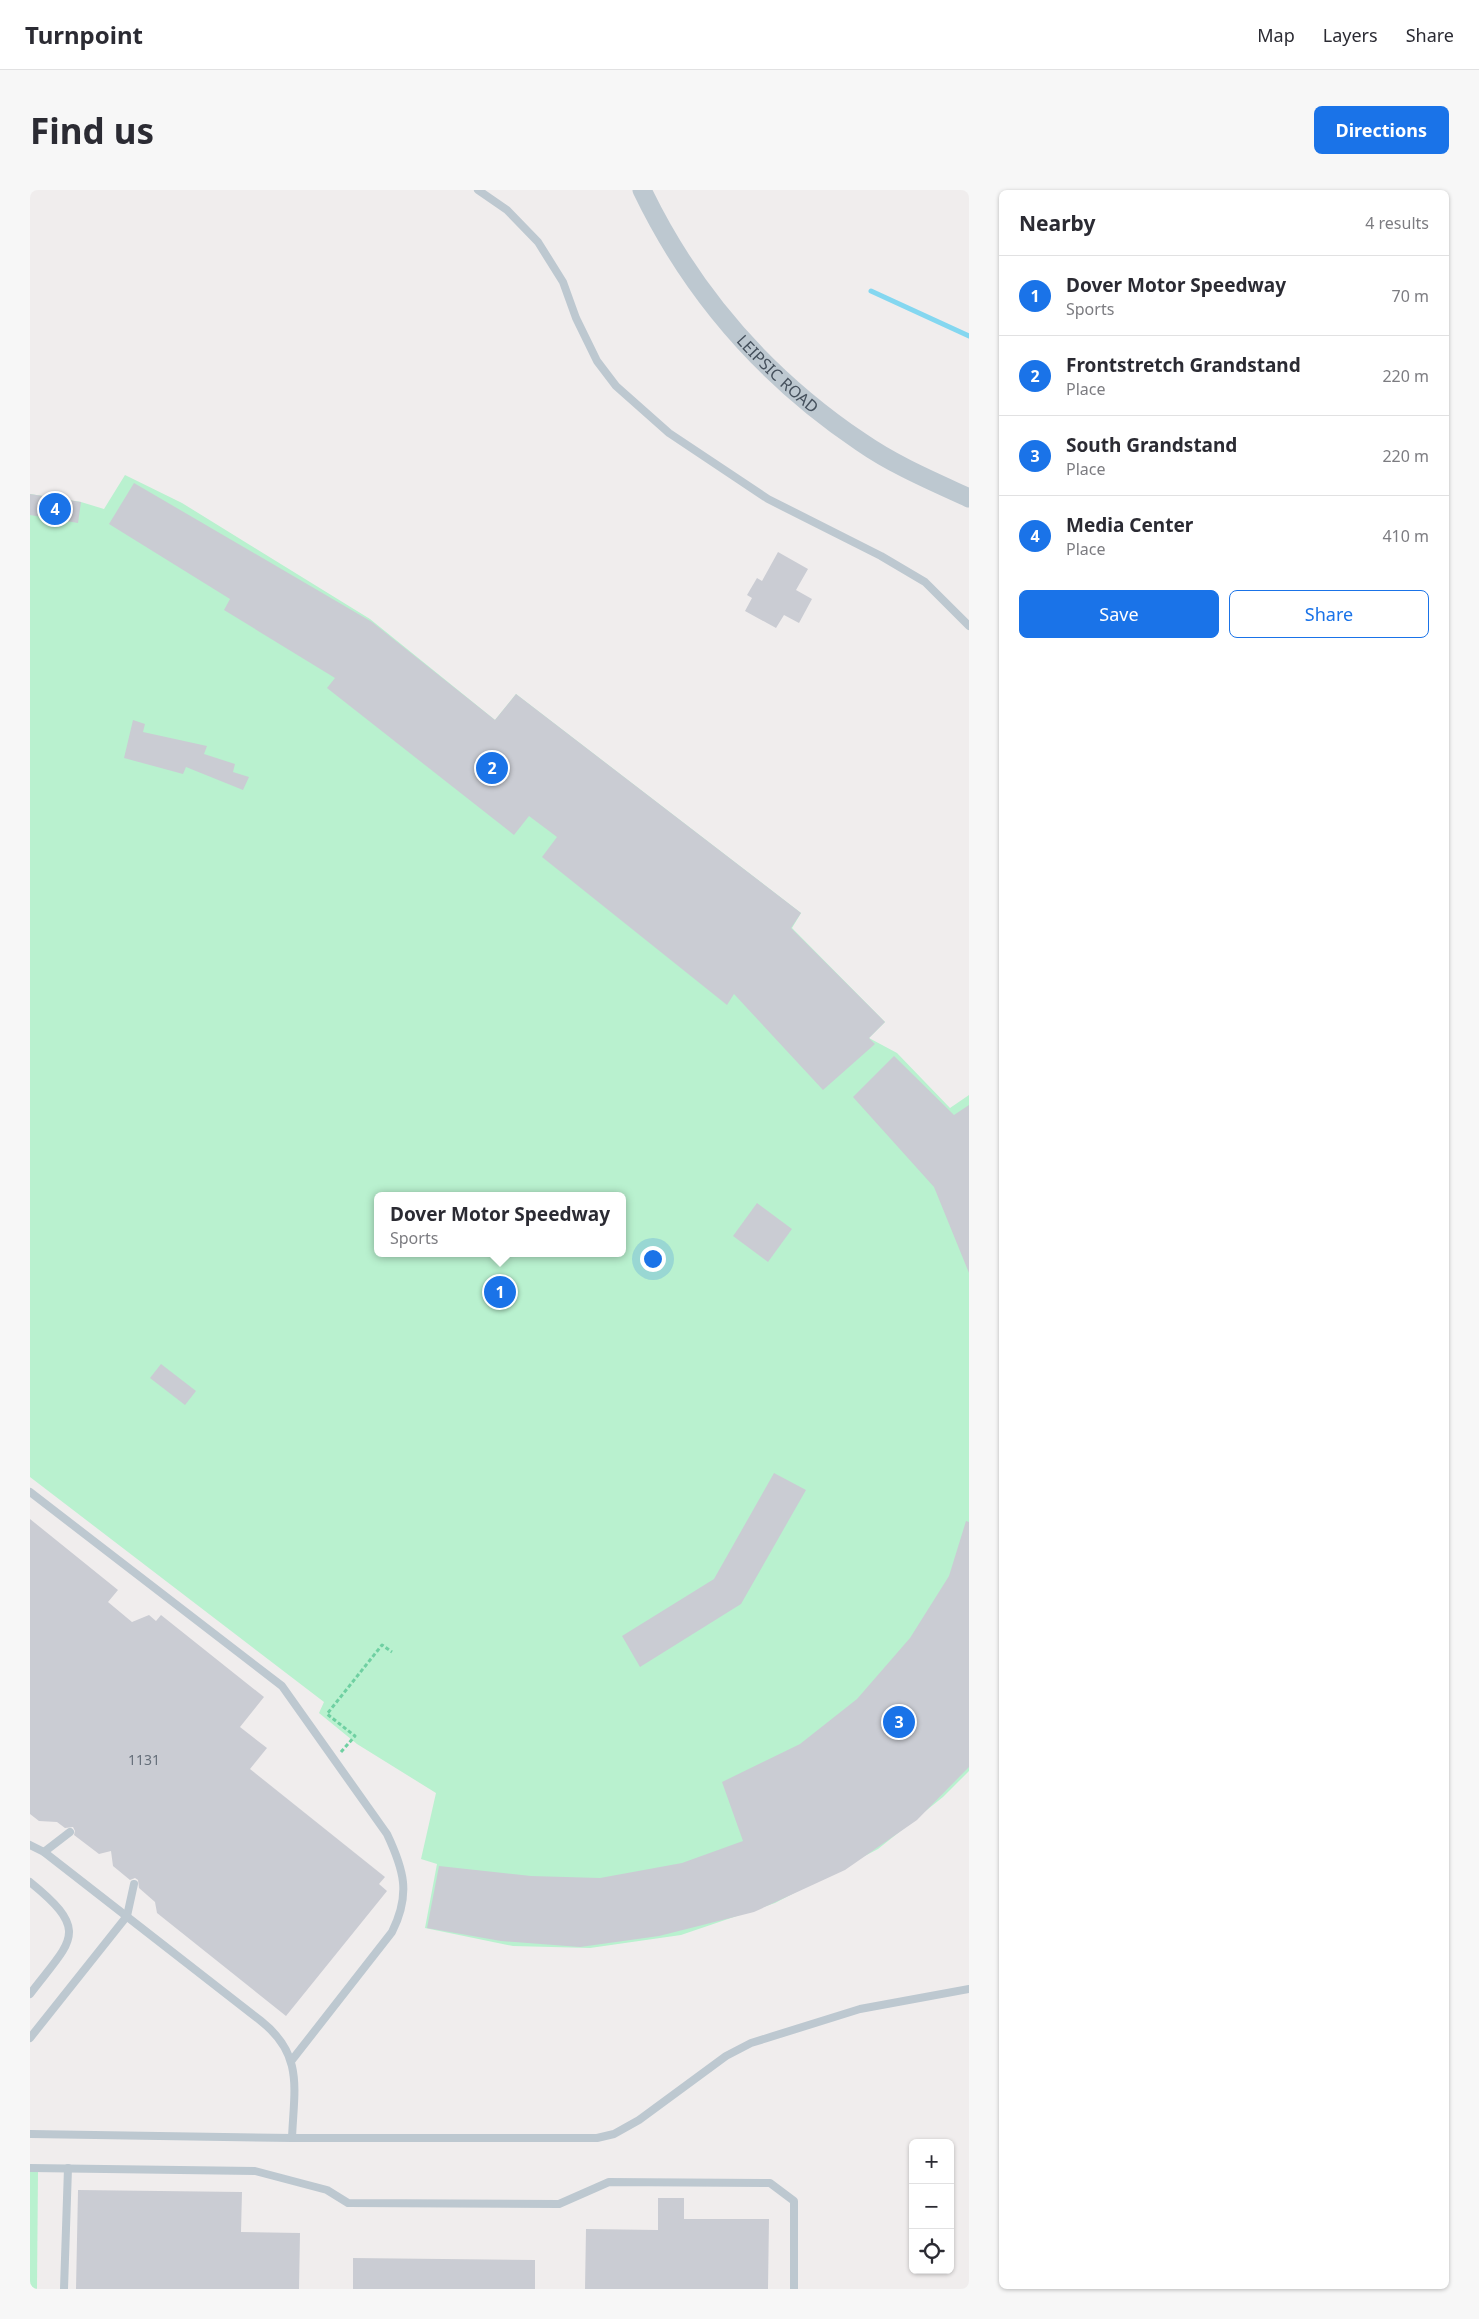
<!DOCTYPE html>
<html lang="en">
<head>
<meta charset="utf-8">
<style>
  body { margin:0; font-family:"Noto Sans",sans-serif; background:#f7f7f7; color:#2b2b33 }
  .controls { position:absolute; right:15px; bottom:15px; display:grid; overflow:hidden; border-radius:8px; box-shadow:0 1px 4px #0004 }
  .controls button { width:45px; height:45px; display:grid; place-items:center; padding:0; border:0; border-bottom:1px solid #e1e1e2; background:#fff; color:#2b2b33; font:25px sans-serif }
  .you { position:absolute; left:622px; top:1068px; width:18px; height:18px; margin:-12px; border:4px solid #fff; border-radius:50%; background:#1a73e8; box-shadow:0 0 0 8px #1a73e833 }
  .badge { display:grid; place-items:center; width:32px; height:32px; border-radius:50%; background:#1a73e8; color:#fff; font-size:16px; font-weight:700 }
  .pin { position:absolute; translate:-50% -50%; border:2px solid #fff; box-shadow:0 1px 5px #0006 }
  .popup { position:absolute; left:344px; top:1002px; width:252px; height:65px; box-sizing:border-box; display:grid; place-content:center; border-radius:8px; background:#fff; filter:drop-shadow(0 1px 4px #0005); font-size:16px; white-space:nowrap; color:#7c7c81 }
  .popup b { font-size:19px; color:#2b2b33 }
  .popup::after { content:''; position:absolute; left:50%; top:100%; margin-left:-10px; border:10px solid transparent; border-top-color:#fff }
  .list { margin:0; padding:0; list-style:none }
  h2 { display:flex; justify-content:space-between; align-items:center; height:65px; margin:0; padding:0 20px; font-size:21px }
  h2 small { font-size:16px; font-weight:400; color:#7c7c81 }
  .list li { display:grid; grid-template-columns:32px 1fr auto; gap:15px; align-items:center; box-sizing:border-box; height:80px; padding:0 20px; border-top:1px solid #e1e1e2 }
  .list b { display:block; font-size:19px; white-space:nowrap }
  .list p { margin:0; font-size:16px; white-space:nowrap; color:#7c7c81 }
  .list em { font-size:16px; font-style:normal; color:#7c7c81 }
  .actions { display:flex; gap:10px; padding:15px 20px }
  .actions a { flex:1; padding:11px 0; border:1px solid #1a73e8; border-radius:8px; text-align:center; font-size:18px; color:#1a73e8 }
  .actions .main { background:#1a73e8; color:#fff }
  .icon { flex:none; width:28px; height:28px; fill:none; stroke:currentColor; stroke-width:2; stroke-linecap:round; stroke-linejoin:round }
  .map { position:relative; flex:none; width:939px; height:2099px; overflow:hidden; border-radius:8px }
  header { display:flex; align-items:center; gap:30px; box-sizing:border-box; height:70px; padding:0 25px; background:#fff; border-bottom:1px solid #e1e1e2 }
  header strong { font-size:24px }
  nav { display:flex; gap:28px; margin-inline-start:auto; font-size:18px }
  .intro { display:flex; align-items:center; justify-content:space-between; box-sizing:border-box; height:120px; padding:0 30px }
  h1 { margin:0; font-size:35px }
  .button { padding:12px 22px; border-radius:8px; background:#1a73e8; color:#fff; font-size:18px; font-weight:700 }
  main { display:flex; gap:30px; padding:0 30px }
  aside { flex:1; background:#fff; border-radius:8px; box-shadow:0 1px 4px #0004 }
  .map>svg:first-child { display:block }
  .green { fill:#b9f1cf; fill-rule:evenodd }
  .lines { fill:none; stroke-linecap:round; stroke-linejoin:round }
  .stream { stroke:#84d7f0; stroke-width:5 }
  .building { fill:#caccd3 }
  .path { stroke:#6fd0a2; stroke-width:3; stroke-dasharray:4 2.5; stroke-linecap:butt }
  .service { stroke:#bdc8d0; stroke-width:8 }
  .tertiary { stroke:#bdc8d0; stroke-width:19 }
  .labels { text-anchor:middle; dominant-baseline:central; stroke-width:4.5; stroke-linejoin:round; paint-order:stroke }
  .number-label { font-size:14px; fill:#666f7a }
  .street-label { font-size:16px; fill:#45505c; stroke:#fff }
</style>
</head>
<body>
<header>
<strong>Turnpoint</strong>
<nav><a>Map</a><a>Layers</a><a>Share</a></nav>
</header>
<div class="intro"><h1>Find us</h1><a class="button">Directions</a></div>
<main>
<div class="map">
<svg width="939" height="2099" viewBox="0 0 939 2099">
  <rect width="100%" height="100%" fill="#f0eded"/>
  <!-- green -->
  <g class="green">
    <path d="M95,285l57,28 188,116 125,101 21,-26 285,219 -9,15 93,94 -16,16 28,15 53,55 19,-13v676l-26,26 -65,52 -103,54 -94,32 -91,13 -77,-2 -88,-18 12,-64 -16,-5 15,-66 -79,-49 -38,-31 5,-11 -294,-225v-983l51,8 23,7zM348,1006h244v57h-244z"/>
    <path d="M8,1981l-1,118h-7v-117z"/>
  </g>
  <g class="lines">
    <!-- stream -->
    <path class="stream" d="M841,101l98,45"/>
  </g>
  <!-- building -->
  <g class="building">
    <path d="M104,293l238,139 123,98 21,-26 285,219 -10,15 94,94 -16,16 6,6 -52,46 -89,-96 -7,11 -185,-148 15,-20 -28,-21 -15,19 -187,-147 8,-10 -111,-68 6,-11 -121,-75z"/>
    <path d="M0,304l51,8 -3,21 -48,-8z"/>
    <path d="M748,362l30,17 -12,21 16,9 -13,24 -15,-8 -8,13 -31,-17 7,-13 -5,-3 10,-17 5,3z"/>
    <path d="M103,530l12,4 -2,8 64,14 -3,8 31,10 -2,8 16,5 -6,13 -57,-23 -3,7 -59,-16z"/>
    <path d="M864,866l60,59 15,-10v168l-35,-86 -81,-90z"/>
    <path d="M727,1013l35,26 -24,33 -35,-26z"/>
    <path d="M131,1174l35,27 -11,14 -35,-27z"/>
    <path d="M744,1283l32,17 -65,114 -101,63 -18,-31 92,-57z"/>
    <path d="M0,1329l88,71 -10,12 24,20 17,-7 7,6 5,-6 103,82 -24,30 27,21 -17,21 135,108 -6,7 8,7 -101,125 -129,-103 -2,-11 -16,-14 -1,-8 -3,-2 -5,2 -17,-14 -2,-15 -12,3 -25,-19 1,-4 -2,-4 -8,1 -8,-6 -18,-1 -9,-7z"/>
    <path d="M936,1331l3,1v245l-52,53 -72,50 -91,42 -95,24 -79,11 -79,-6 -74,-13 12,-62 92,10 69,2 82,-15 61,-22 -21,-59 78,-38 57,-45 53,-61 39,-62z"/>
    <path d="M48,2000l164,2 -1,40 59,1 -1,56h-223z"/>
    <path d="M628,2008h26v21h85l-1,70h-183l1,-60 72,1z"/>
    <path d="M323,2068l182,2v29h-182z"/>
  </g>
  <g class="lines">
    <!-- path -->
    <path class="path" d="M311,1562l14,-16 -28,-22 55,-69 10,7"/>
    <!-- service -->
    <g class="service">
      <path d="M448,0l29,20 31,32 25,40 13,36 21,43 19,25 53,47 99,66 113,57 44,26 44,44"/>
      <path d="M0,1302l252,194 105,148c17,36 24,60 5,98l-100,128"/>
      <path d="M0,1655l14,7 217,169c43,34 33,68 31,117"/>
      <path d="M14,1662l26,-20"/>
      <path d="M0,1692c62,50 41,58 0,112"/>
      <path d="M0,1848l97,-122 7,-32"/>
      <path d="M0,1944l262,4h305l17,-4 25,-14 87,-64 25,-13 109,-34 109,-20"/>
      <path d="M0,1978l225,3 72,19 21,13 211,1 50,-22 161,1 24,18v88"/>
      <path d="M34,2099l4,-121"/>
    </g>
    <!-- tertiary -->
    <path class="tertiary" id="s1" d="M612,0c50,104 124,188 219,252 33,23 71,39 108,56"/>
  </g>
  <g class="labels">
    <!-- number labels -->
    <g class="number-label">
      <text x="114" y="1569">1131</text>
    </g>
    <!-- street labels -->
    <g class="street-label">
      <text stroke="none"><textPath href="#s1" startOffset="230">LEIPSIC ROAD</textPath></text>
    </g>
  </g>
</svg>
<div class="controls">
<button>+</button>
<button>−</button>
<button><svg class="icon" aria-label="locate" viewBox="0 0 24 24"><circle cx="12" cy="12" r="6"/><path d="M12 2v4M12 18v4M2 12h4M18 12h4"/></svg></button>
</div>
<div class="you"></div>
<div class="pin badge" style="left:470px;top:1102px">1</div>
<div class="popup"><b>Dover Motor Speedway</b>Sports</div>
<div class="pin badge" style="left:462px;top:578px">2</div>
<div class="pin badge" style="left:869px;top:1532px">3</div>
<div class="pin badge" style="left:25px;top:319px">4</div>
</div>
<aside>
<h2>Nearby<small>4 results</small></h2>
<ul class="list">
<li><span class="badge">1</span><div><b>Dover Motor Speedway</b><p>Sports</p></div><em>70 m</em></li>
<li><span class="badge">2</span><div><b>Frontstretch Grandstand</b><p>Place</p></div><em>220 m</em></li>
<li><span class="badge">3</span><div><b>South Grandstand</b><p>Place</p></div><em>220 m</em></li>
<li><span class="badge">4</span><div><b>Media Center</b><p>Place</p></div><em>410 m</em></li>
</ul>
<div class="actions"><a class="main">Save</a><a>Share</a></div>
</aside>
</main>
</body>
</html>
